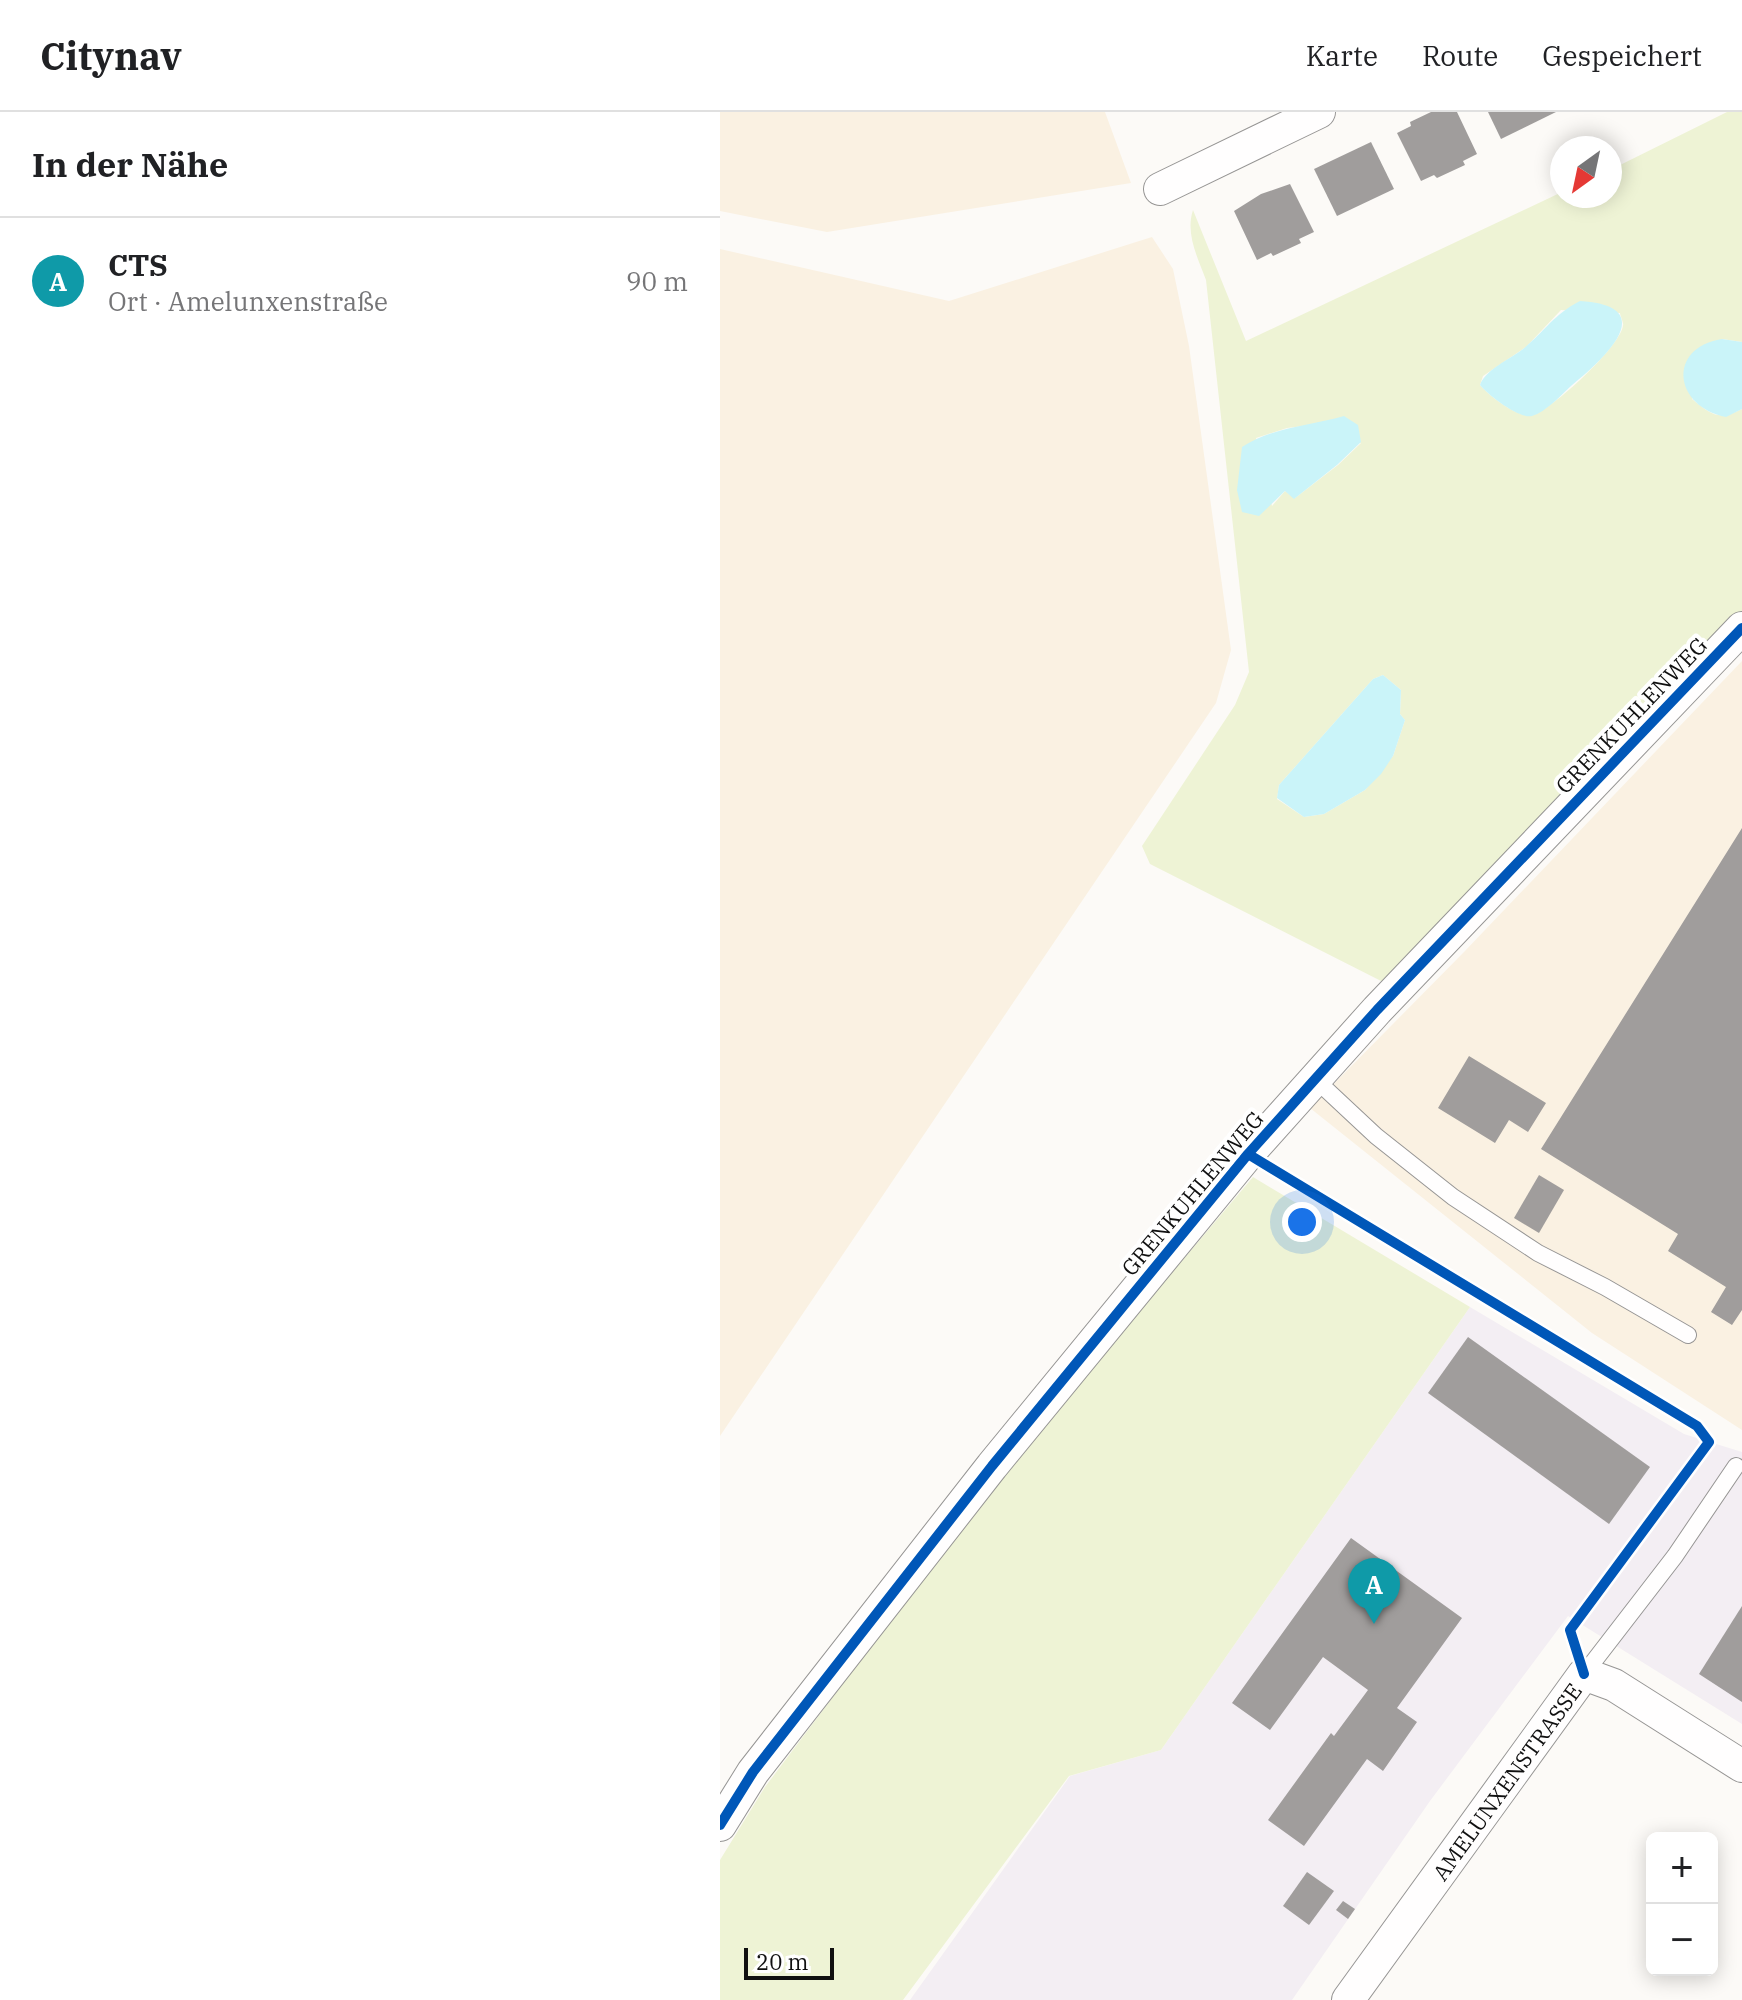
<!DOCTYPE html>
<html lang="de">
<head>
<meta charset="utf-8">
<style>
  body { margin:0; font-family:"IBM Plex Serif",serif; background:#f6f6f6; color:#202124 }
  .controls { position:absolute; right:24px; bottom:24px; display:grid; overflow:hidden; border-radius:12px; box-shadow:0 4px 20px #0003 }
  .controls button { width:72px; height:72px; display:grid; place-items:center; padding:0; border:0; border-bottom:2px solid #e0e0e0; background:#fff; color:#202124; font:40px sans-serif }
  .compass { position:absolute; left:830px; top:24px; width:72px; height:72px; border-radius:50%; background:#fff; box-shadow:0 4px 20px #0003; rotate:213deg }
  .scale { position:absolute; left:24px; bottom:20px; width:90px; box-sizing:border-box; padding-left:8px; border:4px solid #101010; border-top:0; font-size:22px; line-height:28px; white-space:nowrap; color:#101010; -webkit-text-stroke:6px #fff; paint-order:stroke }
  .you { position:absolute; left:582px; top:1110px; width:28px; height:28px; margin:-20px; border:6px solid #fff; border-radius:50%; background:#1a73e8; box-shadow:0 0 0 12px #1a73e833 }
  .badge { display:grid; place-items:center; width:52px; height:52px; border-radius:50%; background:#0b8043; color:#fff; font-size:26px; font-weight:700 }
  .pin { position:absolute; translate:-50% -66px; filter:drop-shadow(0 2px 4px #0008) }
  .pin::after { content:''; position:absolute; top:42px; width:28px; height:24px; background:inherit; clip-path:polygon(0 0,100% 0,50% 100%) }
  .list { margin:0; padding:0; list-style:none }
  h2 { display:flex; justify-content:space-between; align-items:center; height:104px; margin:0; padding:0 32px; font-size:34px }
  h2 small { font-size:26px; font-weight:400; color:#757577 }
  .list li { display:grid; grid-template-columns:52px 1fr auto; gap:24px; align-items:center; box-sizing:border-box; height:128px; padding:0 32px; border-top:2px solid #e0e0e0 }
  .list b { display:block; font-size:30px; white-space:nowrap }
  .list p { margin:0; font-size:26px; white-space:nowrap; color:#757577 }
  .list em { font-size:26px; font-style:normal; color:#757577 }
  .map { position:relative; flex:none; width:1022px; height:1888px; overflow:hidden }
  header { display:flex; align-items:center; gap:48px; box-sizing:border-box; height:112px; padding:0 40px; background:#fff; border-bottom:2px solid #e0e0e0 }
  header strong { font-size:38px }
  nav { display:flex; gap:44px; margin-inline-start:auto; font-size:28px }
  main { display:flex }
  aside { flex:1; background:#fff }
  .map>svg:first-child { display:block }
  .industrial { fill:#f3eef3 }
  .farmland { fill:#faf1e2 }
  .green { fill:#eef3d5; fill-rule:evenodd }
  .water { fill:#caf4f9 }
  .building { fill:#a09d9c }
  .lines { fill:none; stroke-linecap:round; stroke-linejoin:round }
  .lane-casing { stroke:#969594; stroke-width:18 }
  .street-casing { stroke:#969594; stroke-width:34 }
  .lane { stroke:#fffefe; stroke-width:16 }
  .street { stroke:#fffefe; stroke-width:32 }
  .cycleway-casing { stroke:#fff; stroke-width:15 }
  .cycleway { stroke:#0057b8; stroke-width:10 }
  .labels { text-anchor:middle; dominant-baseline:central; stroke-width:8; stroke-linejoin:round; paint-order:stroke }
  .street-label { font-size:22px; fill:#101010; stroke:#fff }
</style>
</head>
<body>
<header>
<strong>Citynav</strong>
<nav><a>Karte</a><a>Route</a><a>Gespeichert</a></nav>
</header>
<main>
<aside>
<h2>In der Nähe<small></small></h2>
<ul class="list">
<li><span class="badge" style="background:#0f9aa8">A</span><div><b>CTS</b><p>Ort · Amelunxenstraße</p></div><em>90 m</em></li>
</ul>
</aside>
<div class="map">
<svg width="1022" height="1888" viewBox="0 0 1022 1888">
  <rect width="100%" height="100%" fill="#fcfaf7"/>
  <!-- industrial -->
  <path class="industrial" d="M750,1195l214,127 58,18v272l-174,-108 -138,185 -138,199h-382l160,-224 91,-26z"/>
  <!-- farmland -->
  <g class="farmland">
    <path d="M0,0h385l26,71 -304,49 -107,-21z"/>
    <path d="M432,125l21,32 16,77 42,304 -15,53 -496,733v-1187l229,52z"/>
    <path d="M1022,549v769l-150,-97 -282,-225 154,-156z"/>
  </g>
  <!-- green -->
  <g class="green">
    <path d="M1007,0h15v230l-20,-3 -30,60c20,16 26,22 50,10v205l-353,371 -239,-121 -8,-18 93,-141 14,-33 -43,-392c-8,-22 -21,-46 -13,-70l53,131 316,-149v4h48v-26zM841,198l59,3c0,2 4,11 3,12 -1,20 -72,86 -91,90 -13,4 -44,-20 -52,-30l3,-9 43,-29zM593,313l48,18 -23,22 -43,33 -10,-7 -13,15 -16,-68 31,-10zM663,563l18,15 -1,24 5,6 -12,36 -28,34 -41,24 -20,3 -27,-18 2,-14 94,-106z"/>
    <path d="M533,1065l217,130 -309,443 -92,26 -166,224h-183v-140l45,-73 230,-305z"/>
  </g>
  <!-- water -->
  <g class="water">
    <path d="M860,189c83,5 23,59 -9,85 -10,9 -25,26 -39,30 -13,3 -44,-21 -52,-31 6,-16 29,-25 43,-36 21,-17 31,-35 57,-48z"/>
    <path d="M1002,227l20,3v67l-16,8c-52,-10 -60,-69 -4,-78z"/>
    <path d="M624,304l14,9 3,17 -24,23 -43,34 -9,-8 -26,25 -17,-4 -5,-22 5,-43c30,-20 68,-21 102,-31z"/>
    <path d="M663,563l18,15 -1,24 5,6 -12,36 -12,18 -16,16 -41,24 -20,3 -27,-19 2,-13 94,-106z"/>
  </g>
  <!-- building -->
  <g class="building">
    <path d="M711,0h26l20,42 -14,7 2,4 -28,13 -3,-3 -13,6 -24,-48 14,-7 -1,-4z"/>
    <path d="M768,0h68l-55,27z"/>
    <path d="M651,30l23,47 -57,27 -23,-47z"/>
    <path d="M570,72l24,48 -15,7 2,4 -28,13 -2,-3 -14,7 -23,-49 27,-17z"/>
    <path d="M1022,716v482l-10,15 -21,-13 15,-25 -58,-36 10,-17 -137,-85z"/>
    <path d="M749,944l77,47 -18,29 -19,-12 -14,23 -57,-35z"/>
    <path d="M819,1063l25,15 -25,43 -25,-15z"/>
    <path d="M748,1225l182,130 -41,57 -181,-131z"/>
    <path d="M631,1426l111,80 -65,90 20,14 -34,49 -16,-12 -63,87 -36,-26 63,-87 3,3 34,-46 -45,-33 -53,73 -38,-27z"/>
    <path d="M1022,1494v96l-43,-28z"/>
    <path d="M587,1760l27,19 -25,34 -26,-19z"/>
    <path d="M623,1789l12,8 -7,10 -12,-9z"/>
  </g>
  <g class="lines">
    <defs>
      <g id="lane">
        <path d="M595,967l61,57 77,61 85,56 67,34 83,48"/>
        <path d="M864,1562l91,-118 61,-90"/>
      </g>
      <g id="street">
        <path d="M440,77l159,-77"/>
        <path d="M0,1713l33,-53 239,-306 256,-312 129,-144 365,-382"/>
        <path id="s1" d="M628,1888l236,-326 30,11 128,81"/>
      </g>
    </defs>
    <!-- lane casing -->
    <use href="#lane" class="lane-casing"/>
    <!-- street casing -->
    <use href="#street" class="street-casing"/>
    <!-- lane -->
    <use href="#lane" class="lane"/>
    <!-- street -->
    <use href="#street" class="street"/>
    <defs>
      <g id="cycleway">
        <path d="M528,1042l449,272 12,16 -139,188 14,44"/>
        <path d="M0,1713l33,-53 239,-306 256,-312 129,-144 365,-382"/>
      </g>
    </defs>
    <!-- cycleway casing -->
    <use href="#cycleway" class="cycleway-casing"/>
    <!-- cycleway -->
    <use href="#cycleway" class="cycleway"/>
  </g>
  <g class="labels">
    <!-- street labels -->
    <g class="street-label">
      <text transform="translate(911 603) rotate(-46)">GRENKUHLENWEG</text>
      <text transform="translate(472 1081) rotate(-50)">GRENKUHLENWEG</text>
      <text stroke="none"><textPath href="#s1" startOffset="270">AMELUNXENSTRASSE</textPath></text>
    </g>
  </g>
</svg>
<div class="controls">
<button>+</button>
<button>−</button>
</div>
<svg class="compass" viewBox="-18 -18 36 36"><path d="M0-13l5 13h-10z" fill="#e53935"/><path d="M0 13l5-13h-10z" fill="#757577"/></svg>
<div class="scale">20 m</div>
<div class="you"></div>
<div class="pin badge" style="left:654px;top:1512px;background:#0f9aa8">A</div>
</div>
</main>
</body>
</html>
